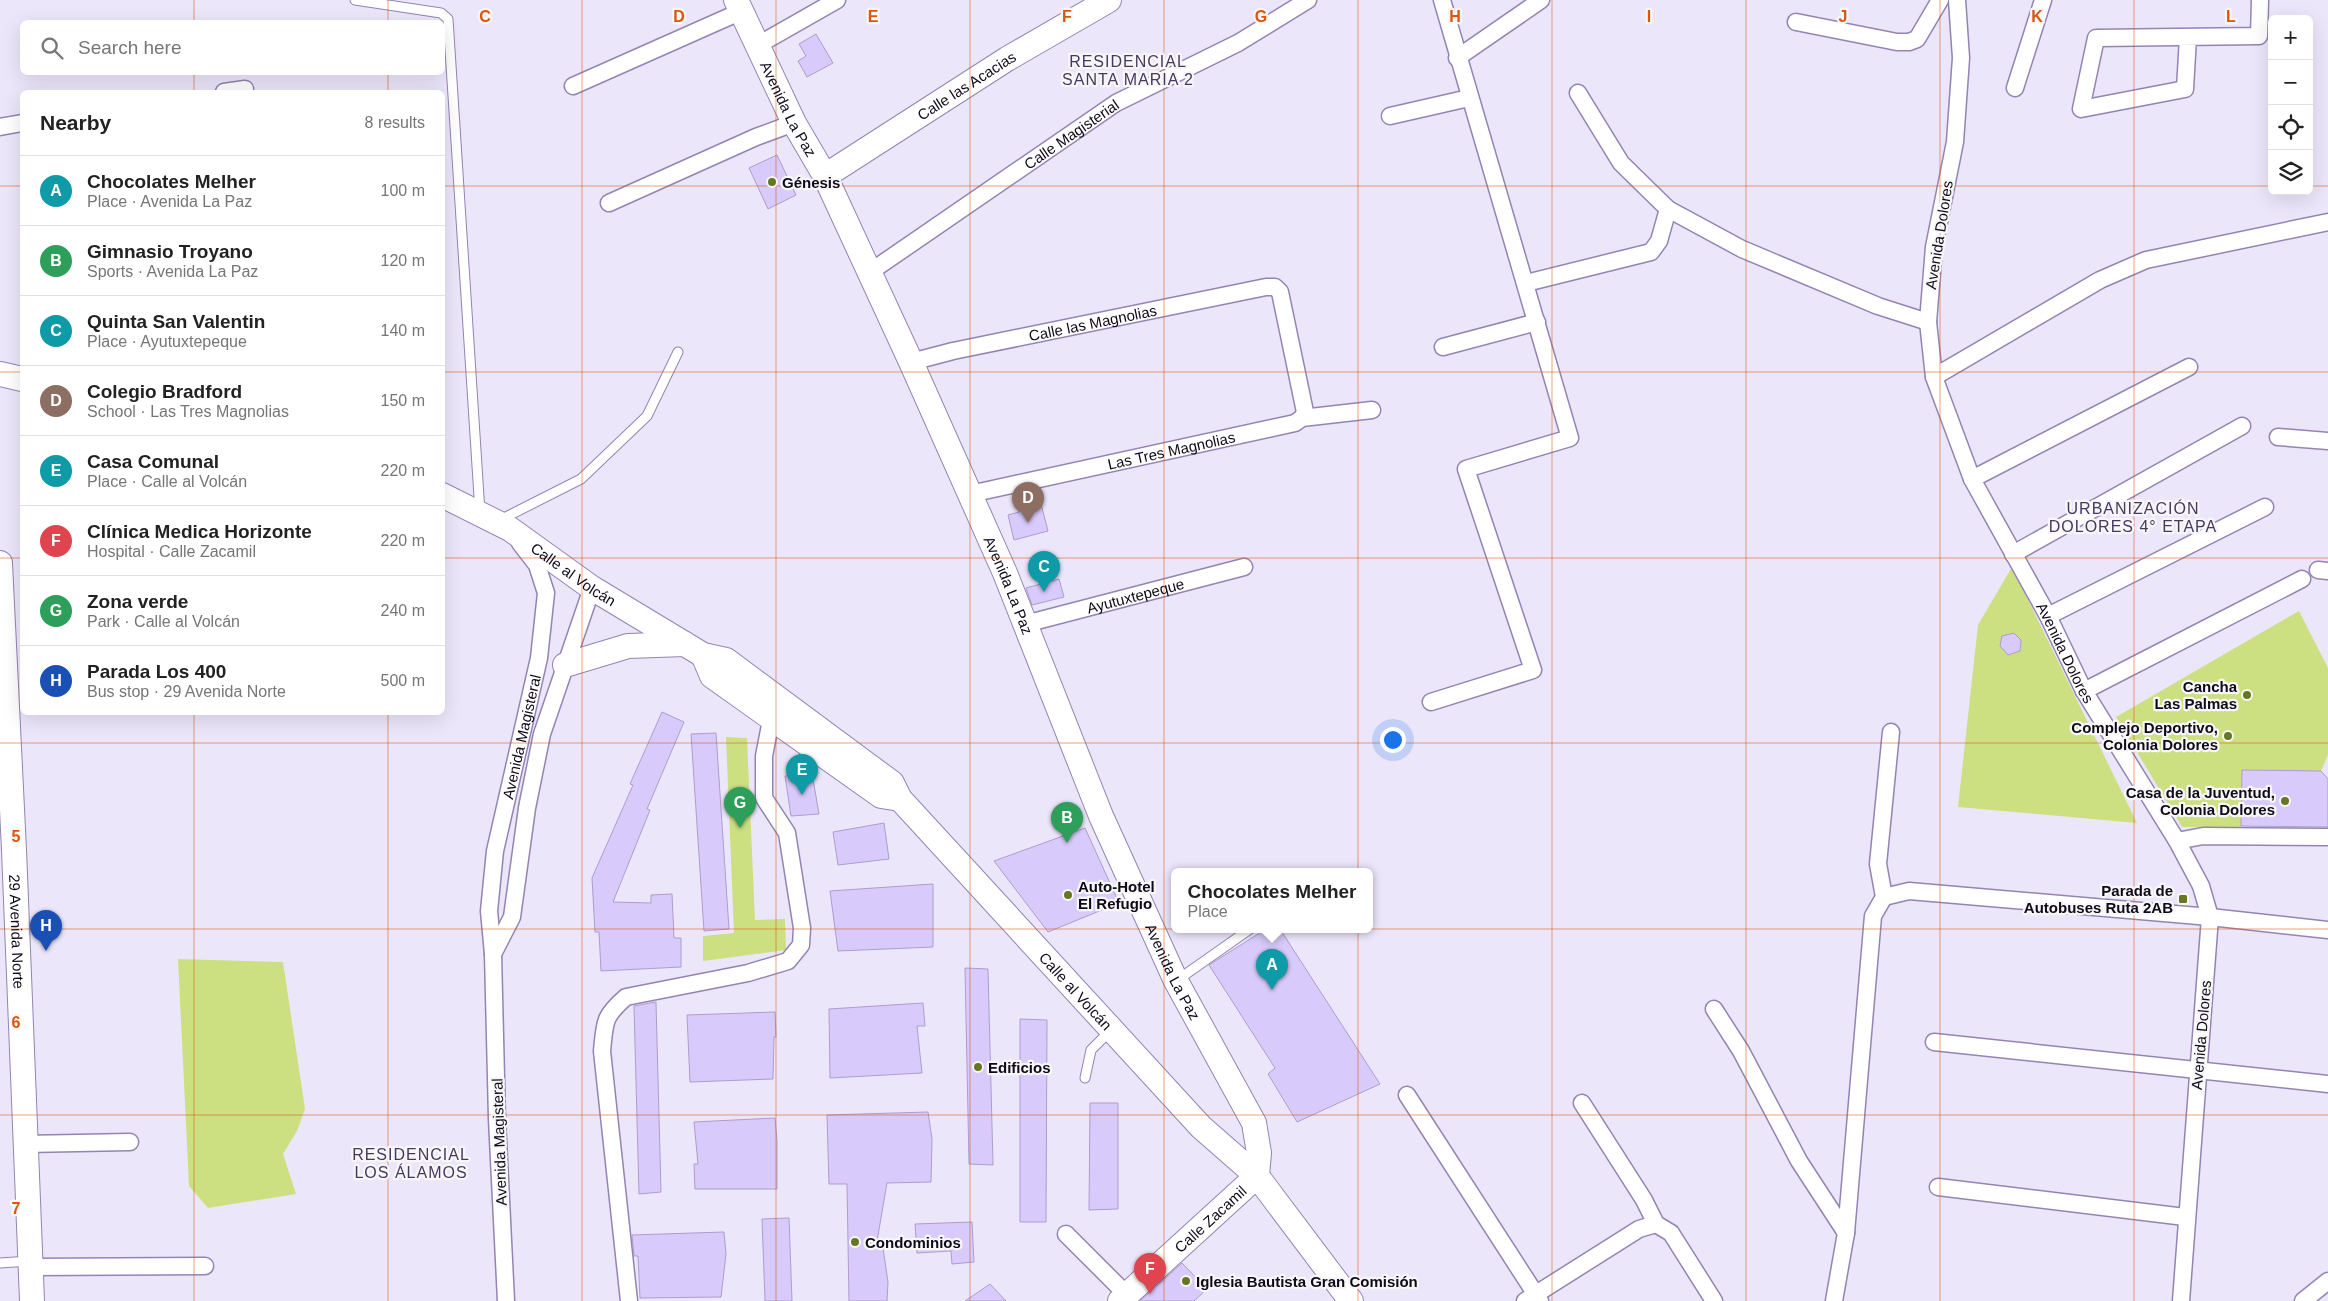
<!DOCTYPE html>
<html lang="en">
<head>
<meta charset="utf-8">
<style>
  body { margin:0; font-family:Helvetica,sans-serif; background:#f2f2f2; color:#222 }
  .controls { position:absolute; right:15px; top:15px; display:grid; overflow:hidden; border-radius:8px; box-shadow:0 5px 20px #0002 }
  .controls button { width:45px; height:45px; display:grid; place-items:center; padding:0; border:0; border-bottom:1px solid #e0e0e0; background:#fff; color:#222; font:25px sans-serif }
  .you { position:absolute; left:1392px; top:739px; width:18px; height:18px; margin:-12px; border:4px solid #fff; border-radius:50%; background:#1a73e8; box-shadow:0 0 0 8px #1a73e833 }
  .badge { display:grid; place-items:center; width:32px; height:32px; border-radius:50%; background:#0f766e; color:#fff; font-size:16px; font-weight:700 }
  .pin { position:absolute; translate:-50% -41px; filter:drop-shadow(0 1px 2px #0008) }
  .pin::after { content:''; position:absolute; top:26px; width:18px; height:15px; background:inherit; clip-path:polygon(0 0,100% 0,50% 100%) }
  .popup { position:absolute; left:1171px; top:868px; width:202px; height:65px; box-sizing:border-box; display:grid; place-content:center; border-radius:8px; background:#fff; filter:drop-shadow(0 1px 4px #0005); font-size:16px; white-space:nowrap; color:#767676 }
  .popup b { font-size:19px; color:#222 }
  .popup::after { content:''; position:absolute; left:50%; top:100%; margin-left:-10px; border:10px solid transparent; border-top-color:#fff }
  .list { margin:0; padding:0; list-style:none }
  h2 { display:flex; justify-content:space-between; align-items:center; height:65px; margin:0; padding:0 20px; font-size:21px }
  h2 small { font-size:16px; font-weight:400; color:#767676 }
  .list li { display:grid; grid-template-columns:32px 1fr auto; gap:15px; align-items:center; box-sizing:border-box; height:70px; padding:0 20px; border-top:1px solid #e0e0e0 }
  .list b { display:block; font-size:19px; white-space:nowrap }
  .list p { margin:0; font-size:16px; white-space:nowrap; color:#767676 }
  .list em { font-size:16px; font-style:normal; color:#767676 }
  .icon { flex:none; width:28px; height:28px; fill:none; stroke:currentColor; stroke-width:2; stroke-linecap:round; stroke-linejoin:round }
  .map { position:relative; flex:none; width:2328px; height:1301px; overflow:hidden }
  .search { position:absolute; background:#fff; box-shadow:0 5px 20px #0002; left:20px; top:20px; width:425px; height:55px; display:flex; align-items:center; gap:12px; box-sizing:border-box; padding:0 18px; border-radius:8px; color:#767676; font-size:19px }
  .panel { position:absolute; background:#fff; box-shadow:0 5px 20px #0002; left:20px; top:90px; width:425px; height:625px; border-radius:8px }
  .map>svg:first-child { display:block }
  .green { fill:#cce081 }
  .building { fill:#d8cafa; stroke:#ac9dce }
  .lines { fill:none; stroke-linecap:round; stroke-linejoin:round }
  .lane-casing { stroke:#9384b3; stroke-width:11 }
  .street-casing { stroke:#9384b3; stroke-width:19 }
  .secondary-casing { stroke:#9384b3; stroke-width:26 }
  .lane { stroke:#fff; stroke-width:9 }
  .street { stroke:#fff; stroke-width:16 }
  .secondary { stroke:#fff; stroke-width:24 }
  .grid { fill:none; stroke:#dd550d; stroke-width:1; stroke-opacity:0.55 }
  .poi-dot { fill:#677623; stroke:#f7f7f7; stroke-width:2 }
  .labels { text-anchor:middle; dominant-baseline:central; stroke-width:4.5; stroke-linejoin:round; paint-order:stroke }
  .street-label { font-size:15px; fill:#0f091a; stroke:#f7f7f7 }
  .poi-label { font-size:15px; font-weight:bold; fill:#0f091a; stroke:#f7f7f7; text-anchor:start }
  .neighbourhood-label { font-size:16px; letter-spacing:1px; fill:#473862; stroke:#f7f7f7 }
  .grid-label { font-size:16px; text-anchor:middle; font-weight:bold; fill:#dd550d; stroke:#f7f7f7; stroke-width:4.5; stroke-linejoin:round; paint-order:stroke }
</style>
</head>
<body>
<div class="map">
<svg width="2328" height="1301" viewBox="0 0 2328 1301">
  <rect width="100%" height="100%" fill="#ece6fb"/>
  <!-- green -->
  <g class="green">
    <path d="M2012,567l125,256 -179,-16 20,-182z"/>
    <path d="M2299,611l29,57v87l-7,16 -79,-1 -1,57h-59l-66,-110z"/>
    <path d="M726,737l21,1 8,182 30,-1 1,31 -83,11v-25l31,-3z"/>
    <path d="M178,959l105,3 22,147 -8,22 -14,23 13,40 -88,14 -19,-22z"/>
  </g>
  <!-- building -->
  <g class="building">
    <path d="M816,34l17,29 -26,14 -9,-16 8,-5 -7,-12z"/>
    <path d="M777,155l19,40 -28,14 -19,-41z"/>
    <path d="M1040,500l8,31 -34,9 -6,-25 11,-3 -1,-7z"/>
    <path d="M1059,579l5,18 -32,8 -6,-17z"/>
    <path d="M2014,633l7,7 -1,11 -12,4 -8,-9 2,-10z"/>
    <path d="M662,712l22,10 -37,87 3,1 -37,92 38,1v-8l21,-1 2,44h7v29l-80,4 -2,-39h-4l-3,-54 41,-93 -3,-1z"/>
    <path d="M716,733l13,196 -25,2 -13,-197z"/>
    <path d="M2242,770l79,1 7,8v48l-87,-1z"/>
    <path d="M812,773l7,41 -28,2 -6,-40z"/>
    <path d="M884,823l5,36 -51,6 -5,-33z"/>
    <path d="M1085,828l34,75 -71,29 -54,-71z"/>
    <path d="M933,884v63l-95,4 -8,-60z"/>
    <path d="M1266,929h14l100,155 -83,38 -29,-48 7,-6 -66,-103z"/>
    <path d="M965,968l23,1 5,196 -24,-1z"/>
    <path d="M656,1002l5,190 -22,2 -5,-188z"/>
    <path d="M923,1003l2,23h-8l5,47 -92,5 -1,-69z"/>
    <path d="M775,1012l1,25h-2l-1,42 -83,3 -3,-67z"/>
    <path d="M1020,1019l27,1 -1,202h-26z"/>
    <path d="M1090,1103h28v106l-29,1z"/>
    <path d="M928,1112l4,27 -1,43 -44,1 -11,64 7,1 5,34 -1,19h-38l-2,-117h-18l-2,-69z"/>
    <path d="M775,1118l2,23v48h-82l-1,-25h4l-4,-42z"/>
    <path d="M789,1218l3,83h-27l-3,-82z"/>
    <path d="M972,1222l2,40 -22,2 -1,-13 -34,2 -2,-29z"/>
    <path d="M724,1232l2,22 -5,43 -81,1 -2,-42h-4l-2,-21z"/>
    <path d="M1182,1263l25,26 -13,12h-54z"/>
    <path d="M990,1284l16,17h-41z"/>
  </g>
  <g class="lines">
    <defs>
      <g id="lane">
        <path d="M355,0l86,13 7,6 32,493"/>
        <path d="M500,520l81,-41 66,-63 31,-64"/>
        <path d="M1176,981l74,-52"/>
        <path d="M1085,1078l6,-28 20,-20"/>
        <path d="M0,1263l30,-2"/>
      </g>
      <g id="street">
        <path id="s1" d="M1957,0l4,58 -6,84 -21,105 -6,75 6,55 38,102 76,137 36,75 93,150 24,45 9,31 -29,384"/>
        <path d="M1796,22l101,20h12l8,-3 23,-39"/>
        <path d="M2188,37l-3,52 -104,20 15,-71 163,-2 1,-36"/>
        <path d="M758,45l79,-45"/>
        <path d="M1457,58l84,-58"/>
        <path d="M573,86l169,-75"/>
        <path d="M2015,88l28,-88"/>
        <path d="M224,92l21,-3"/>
        <path d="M1578,93l43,70 47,46 74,40 136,57 50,16"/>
        <path d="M1390,116l79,-18"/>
        <path d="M0,127l22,-4"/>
        <path d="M609,203l147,-66 38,-14"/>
        <path id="s2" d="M870,272l246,-169 122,-60 70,-43"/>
        <path d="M1526,283l125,-31 8,-11 9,-32"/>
        <path d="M1443,347l94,-25"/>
        <path id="s3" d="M911,362l42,-11 313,-64h9l5,5 25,120 -3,6"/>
        <path d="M1934,377l166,-97 46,-20 182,-38"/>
        <path d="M2278,437l50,4"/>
        <path d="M1972,479l217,-112"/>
        <path id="s4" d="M970,494l325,-71 7,-5 70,-8"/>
        <path d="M2013,554l229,-128"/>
        <path d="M2318,570l10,1"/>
        <path d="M2048,616l217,-109"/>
        <path id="s5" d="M1025,624l219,-57"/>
        <path d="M2084,691l218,-112"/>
        <path d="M1431,702l102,-32 -67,-201 104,-31 -128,-438"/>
        <path d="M2177,841l26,-5 125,1"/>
        <path d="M1884,897l25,-6 301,26 118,13"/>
        <path d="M493,954l19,-37 15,-109 15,-74 50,-146"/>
        <path d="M1714,1009l27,42 58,110 47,72"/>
        <path d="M1934,1042l394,42"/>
        <path d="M1407,1095l133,206"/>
        <path d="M1582,1103l62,97 12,24 15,9 43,68"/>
        <path d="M25,1144l105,-2"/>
        <path d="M1938,1187l247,30"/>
        <path d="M1066,1234l61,61"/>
        <path d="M31,1267l174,-1"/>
        <path id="s6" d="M506,1301l-9,-182 -4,-165 -4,-43 6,-60 44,-193 7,-65 -9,-28 -17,-22"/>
        <path d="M629,1301l-27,-250c3,-29 1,-34 24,-54l122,-24 40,-12 13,-16 1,-17 -15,-95 -23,-35v-42l7,-36"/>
        <path d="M1525,1301l114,-72 17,-5"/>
        <path d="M1834,1301l12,-68 27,-317 11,-19 -6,-33 13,-132"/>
        <path d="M2303,1301l25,-20"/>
      </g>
      <g id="secondary">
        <path id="s7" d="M736,0l58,123 31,53 86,186 94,211 96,243 75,165 78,142 5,30 -2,23"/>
        <path id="s8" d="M825,176l182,-117 102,-59"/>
        <path d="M0,374l22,5"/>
        <path id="s9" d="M442,495l68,34 82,59 111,67 23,5 166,123 8,16 301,328 56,49 94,125"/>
        <path id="s10" d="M0,563l14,287 18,451"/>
        <path d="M703,655l9,21 169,120 19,3"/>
        <path d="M565,665l63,-19 57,-2"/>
        <path id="s11" d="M1120,1301l137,-125"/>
      </g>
    </defs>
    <!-- lane casing -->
    <use href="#lane" class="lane-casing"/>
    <!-- street casing -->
    <use href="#street" class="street-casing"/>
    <!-- secondary casing -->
    <use href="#secondary" class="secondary-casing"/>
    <!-- lane -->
    <use href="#lane" class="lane"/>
    <!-- street -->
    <use href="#street" class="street"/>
    <!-- secondary -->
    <use href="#secondary" class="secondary"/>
  </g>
  <!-- grid -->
  <path class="grid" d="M194,0v22M388,0v22M582,0v1301M776,0v1301M970,0v1301M1164,0v1301M1358,0v1301M1552,0v1301M1746,0v1301M1940,0v1301M2134,0v1301M194,72v20M388,72v20M0,186h22M442,186h1830M2309,186h19M0,372h22M442,372h1886M0,558h22M442,558h1886M194,712v589M388,712v589M0,743h2328M0,929h2328M0,1115h2328"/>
  <!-- markers -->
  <g class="poi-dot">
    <circle cx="772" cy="182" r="5"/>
    <circle cx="2247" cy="695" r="5"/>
    <circle cx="2228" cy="736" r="5"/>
    <circle cx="2285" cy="801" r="5"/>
    <circle cx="1068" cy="895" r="5"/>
    <rect x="2178" y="894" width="10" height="10" rx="2.5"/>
    <circle cx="978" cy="1067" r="5"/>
    <circle cx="855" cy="1242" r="5"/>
    <circle cx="1186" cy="1281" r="5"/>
  </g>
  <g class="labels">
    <!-- street labels -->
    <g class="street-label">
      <text stroke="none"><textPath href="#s8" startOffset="168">Calle las Acacias</textPath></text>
      <text stroke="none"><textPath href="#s7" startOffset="121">Avenida La Paz</textPath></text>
      <text stroke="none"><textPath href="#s2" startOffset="244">Calle Magisterial</textPath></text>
      <text transform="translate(1939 235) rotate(-81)">Avenida Dolores</text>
      <text stroke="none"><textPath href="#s3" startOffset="186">Calle las Magnolias</textPath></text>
      <text stroke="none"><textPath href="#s4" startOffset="206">Las Tres Magnolias</textPath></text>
      <text stroke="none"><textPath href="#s9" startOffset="154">Calle al Volcán</textPath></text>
      <text stroke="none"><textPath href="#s7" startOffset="646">Avenida La Paz</textPath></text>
      <text stroke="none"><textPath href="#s5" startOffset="114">Ayutuxtepeque</textPath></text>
      <text stroke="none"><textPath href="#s1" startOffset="686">Avenida Dolores</textPath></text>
      <text stroke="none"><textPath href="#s6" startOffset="568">Avenida Magisteral</textPath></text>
      <text stroke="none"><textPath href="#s10" startOffset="369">29 Avenida Norte</textPath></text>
      <text stroke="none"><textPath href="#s7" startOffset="1066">Avenida La Paz</textPath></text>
      <text stroke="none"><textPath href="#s9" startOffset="815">Calle al Volcán</textPath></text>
      <text transform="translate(2201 1035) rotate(-85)">Avenida Dolores</text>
      <text transform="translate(499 1142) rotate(-92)">Avenida Magisteral</text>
      <text stroke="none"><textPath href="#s11" startOffset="122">Calle Zacamil</textPath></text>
    </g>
    <!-- poi labels -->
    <g class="poi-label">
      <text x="782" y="182">Génesis</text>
      <text x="2237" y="686" text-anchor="end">Cancha<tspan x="2237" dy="17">Las Palmas</tspan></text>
      <text x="2218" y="727" text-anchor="end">Complejo Deportivo,<tspan x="2218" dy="17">Colonia Dolores</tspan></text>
      <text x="2275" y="792" text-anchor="end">Casa de la Juventud,<tspan x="2275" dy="17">Colonia Dolores</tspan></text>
      <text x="1078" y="886">Auto-Hotel<tspan x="1078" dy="17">El Refugio</tspan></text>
      <text x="2173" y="890" text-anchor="end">Parada de<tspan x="2173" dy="17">Autobuses Ruta 2AB</tspan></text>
      <text x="988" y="1067">Edificios</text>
      <text x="865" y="1242">Condominios</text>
      <text x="1196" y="1281">Iglesia Bautista Gran Comisión</text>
    </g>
    <!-- neighbourhood labels -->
    <g class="neighbourhood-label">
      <text x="1128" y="61">RESIDENCIAL<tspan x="1128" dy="18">SANTA MARIA 2</tspan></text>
      <text x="2133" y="508">URBANIZACIÓN<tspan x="2133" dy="18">DOLORES 4° ETAPA</tspan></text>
      <text x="411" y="1154">RESIDENCIAL<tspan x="411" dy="18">LOS ÁLAMOS</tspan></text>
    </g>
  </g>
  <g class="grid-label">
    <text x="485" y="22">C</text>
    <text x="679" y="22">D</text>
    <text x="873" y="22">E</text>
    <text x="1067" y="22">F</text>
    <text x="1261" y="22">G</text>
    <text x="1455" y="22">H</text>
    <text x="1649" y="22">I</text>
    <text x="1843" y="22">J</text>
    <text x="2037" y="22">K</text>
    <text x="2231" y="22">L</text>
    <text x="16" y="842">5</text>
    <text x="16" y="1028">6</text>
    <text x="16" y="1214">7</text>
  </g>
</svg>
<div class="controls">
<button>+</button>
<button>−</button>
<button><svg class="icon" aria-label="locate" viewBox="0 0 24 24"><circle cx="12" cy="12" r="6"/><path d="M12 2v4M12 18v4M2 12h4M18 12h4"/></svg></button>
<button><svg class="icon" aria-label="layers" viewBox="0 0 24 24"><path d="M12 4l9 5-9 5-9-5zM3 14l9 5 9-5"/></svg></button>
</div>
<div class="you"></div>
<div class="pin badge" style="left:1272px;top:990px;background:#0f9aa8">A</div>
<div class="popup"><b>Chocolates Melher</b>Place</div>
<div class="pin badge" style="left:1067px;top:843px;background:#2e9e5b">B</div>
<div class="pin badge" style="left:1044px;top:592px;background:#0f9aa8">C</div>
<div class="pin badge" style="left:1028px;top:523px;background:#8d6e63">D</div>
<div class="pin badge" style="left:802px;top:795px;background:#0f9aa8">E</div>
<div class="pin badge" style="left:1150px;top:1294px;background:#e0444e">F</div>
<div class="pin badge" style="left:740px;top:828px;background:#2e9e5b">G</div>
<div class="pin badge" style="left:46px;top:951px;background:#1a4fb4">H</div>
<div class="search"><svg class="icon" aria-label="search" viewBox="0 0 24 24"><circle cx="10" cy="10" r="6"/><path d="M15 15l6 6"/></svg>Search here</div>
<section class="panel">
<h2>Nearby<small>8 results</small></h2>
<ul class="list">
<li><span class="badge" style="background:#0f9aa8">A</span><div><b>Chocolates Melher</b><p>Place · Avenida La Paz</p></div><em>100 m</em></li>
<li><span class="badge" style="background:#2e9e5b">B</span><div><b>Gimnasio Troyano</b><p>Sports · Avenida La Paz</p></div><em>120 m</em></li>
<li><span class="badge" style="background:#0f9aa8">C</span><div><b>Quinta San Valentin</b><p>Place · Ayutuxtepeque</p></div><em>140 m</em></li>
<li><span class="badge" style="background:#8d6e63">D</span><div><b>Colegio Bradford</b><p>School · Las Tres Magnolias</p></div><em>150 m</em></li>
<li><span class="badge" style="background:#0f9aa8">E</span><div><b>Casa Comunal</b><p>Place · Calle al Volcán</p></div><em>220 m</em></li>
<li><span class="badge" style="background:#e0444e">F</span><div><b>Clínica Medica Horizonte</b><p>Hospital · Calle Zacamil</p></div><em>220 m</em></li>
<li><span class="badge" style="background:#2e9e5b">G</span><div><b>Zona verde</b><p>Park · Calle al Volcán</p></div><em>240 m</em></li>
<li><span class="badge" style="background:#1a4fb4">H</span><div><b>Parada Los 400</b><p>Bus stop · 29 Avenida Norte</p></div><em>500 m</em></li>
</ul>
</section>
</div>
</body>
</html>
